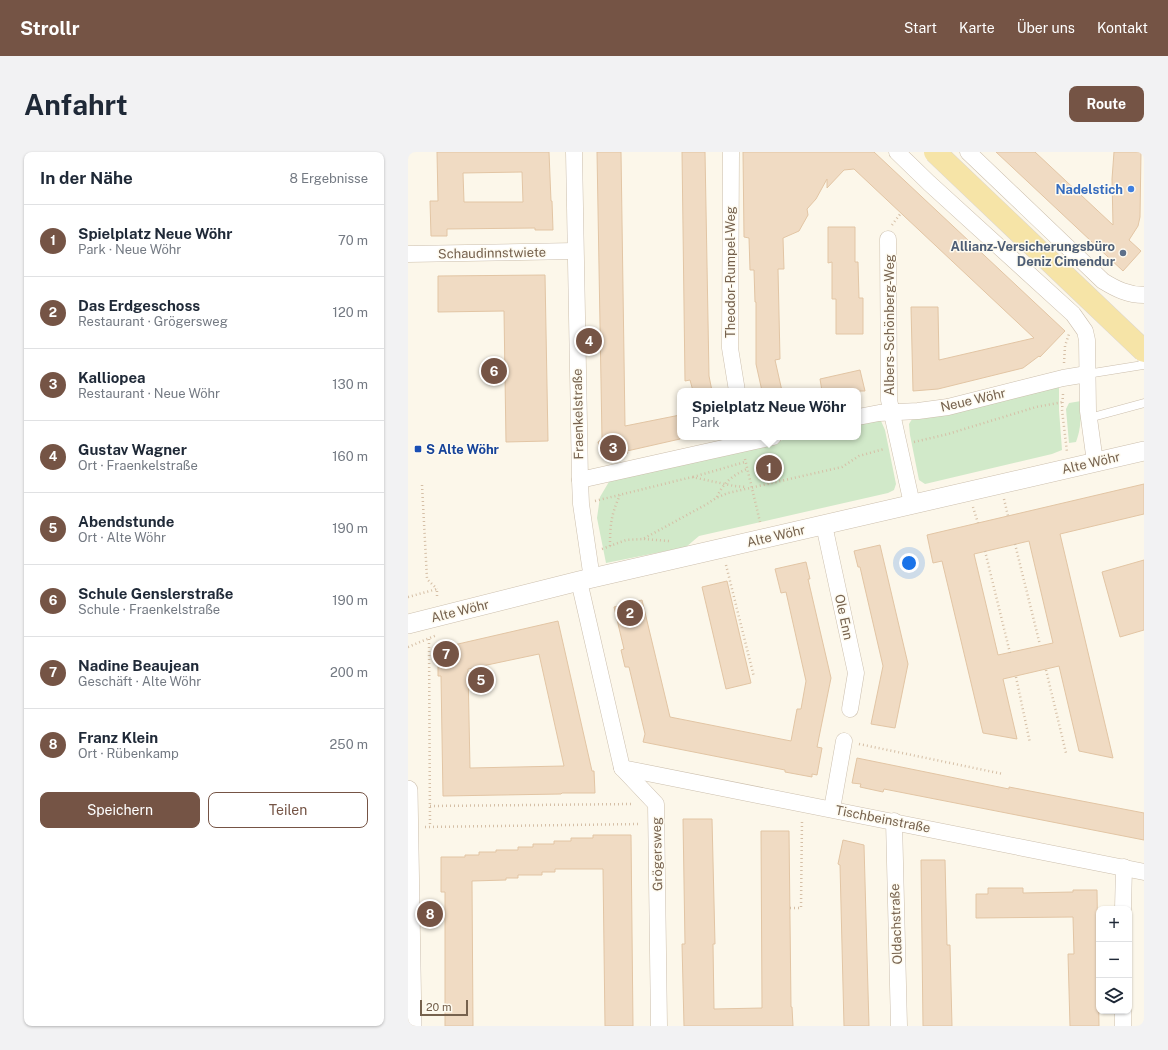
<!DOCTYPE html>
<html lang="de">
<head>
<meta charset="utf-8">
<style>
  body { margin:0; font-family:"Public Sans",sans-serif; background:#f2f2f3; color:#1f2937 }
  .controls { position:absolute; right:12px; bottom:12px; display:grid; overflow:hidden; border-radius:8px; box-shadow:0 1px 3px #0004 }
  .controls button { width:36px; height:36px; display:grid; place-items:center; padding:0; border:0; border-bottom:1px solid #e0e1e3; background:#fff; color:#1f2937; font:20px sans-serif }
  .scale { position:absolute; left:12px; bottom:10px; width:48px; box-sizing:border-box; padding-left:4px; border:2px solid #76624e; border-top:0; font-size:11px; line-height:14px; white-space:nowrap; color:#76624e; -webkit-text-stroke:3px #fefbf1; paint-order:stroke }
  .you { position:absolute; left:501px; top:411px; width:14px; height:14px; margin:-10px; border:3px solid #fff; border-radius:50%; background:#1a73e8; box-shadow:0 0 0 6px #1a73e833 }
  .badge { display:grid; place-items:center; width:26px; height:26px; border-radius:50%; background:#755445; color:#fff; font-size:13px; font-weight:700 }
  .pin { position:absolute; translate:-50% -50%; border:2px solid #fff; box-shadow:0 1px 4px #0006 }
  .popup { position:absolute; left:269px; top:236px; width:184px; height:52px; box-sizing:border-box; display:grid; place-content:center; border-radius:8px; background:#fff; filter:drop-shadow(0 1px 3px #0005); font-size:13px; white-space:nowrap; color:#747a83 }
  .popup b { font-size:15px; color:#1f2937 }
  .popup::after { content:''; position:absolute; left:50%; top:100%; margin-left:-8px; border:8px solid transparent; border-top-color:#fff }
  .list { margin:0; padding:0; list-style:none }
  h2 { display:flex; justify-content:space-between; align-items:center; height:52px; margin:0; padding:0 16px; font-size:17px }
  h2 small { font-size:13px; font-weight:400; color:#747a83 }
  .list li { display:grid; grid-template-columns:26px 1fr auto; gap:12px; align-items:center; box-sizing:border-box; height:72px; padding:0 16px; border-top:1px solid #e0e1e3 }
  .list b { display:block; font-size:15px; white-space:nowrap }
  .list p { margin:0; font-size:13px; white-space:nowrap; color:#747a83 }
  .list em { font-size:13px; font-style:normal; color:#747a83 }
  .actions { display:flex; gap:8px; padding:12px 16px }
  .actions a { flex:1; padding:9px 0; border:1px solid #755445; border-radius:8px; text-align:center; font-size:14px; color:#755445 }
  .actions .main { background:#755445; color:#fff }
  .icon { flex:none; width:22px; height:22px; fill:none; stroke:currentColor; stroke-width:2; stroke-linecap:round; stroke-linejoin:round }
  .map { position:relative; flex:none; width:736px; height:874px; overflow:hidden; border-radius:8px }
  header { display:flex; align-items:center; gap:24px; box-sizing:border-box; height:56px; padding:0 20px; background:#755445; color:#fff }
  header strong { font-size:19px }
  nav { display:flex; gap:22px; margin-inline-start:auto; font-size:14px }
  .intro { display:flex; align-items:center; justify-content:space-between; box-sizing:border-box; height:96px; padding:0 24px }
  h1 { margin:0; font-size:28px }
  .button { padding:10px 18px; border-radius:8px; background:#755445; color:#fff; font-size:14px; font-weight:700 }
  main { display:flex; gap:24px; padding:0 24px }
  aside { flex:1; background:#fff; border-radius:8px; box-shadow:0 1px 3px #0004 }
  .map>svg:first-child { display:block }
  .green { fill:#d1e9c9 }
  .building { fill:#f0dbc3; stroke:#e2c5a4; fill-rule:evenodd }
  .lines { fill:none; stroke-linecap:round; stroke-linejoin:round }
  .service-casing { stroke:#ccbfad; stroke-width:9 }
  .minor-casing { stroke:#ccbfad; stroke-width:17 }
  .tertiary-casing { stroke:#ccbfad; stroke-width:20 }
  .path { stroke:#d5bfa6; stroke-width:2.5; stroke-dasharray:1 3; stroke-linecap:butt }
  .service { stroke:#fff; stroke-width:8 }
  .minor { stroke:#fff; stroke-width:16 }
  .tertiary { stroke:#fff; stroke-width:19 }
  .primary-bridge-casing { stroke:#dbd6d1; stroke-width:23; stroke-linecap:butt }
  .primary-bridge { stroke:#f6e4a7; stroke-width:22 }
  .shop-dot { fill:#3f7fe0; stroke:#fefbf1; stroke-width:1.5 }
  .service-dot { fill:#5c6f8a; stroke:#fefbf1; stroke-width:1.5 }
  .transit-dot { fill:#1a4fb4; stroke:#fefbf1; stroke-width:1.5 }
  .labels { text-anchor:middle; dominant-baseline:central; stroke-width:3; stroke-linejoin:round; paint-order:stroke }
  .shop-label { font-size:13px; font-weight:bold; fill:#366cbe; stroke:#fefbf1; text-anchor:end }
  .service-label { font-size:13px; font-weight:bold; fill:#4e5e75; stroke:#fefbf1; text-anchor:end }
  .street-label { font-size:13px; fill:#76624e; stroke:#fefbf1 }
  .transit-label { font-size:13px; font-weight:bold; fill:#164399; stroke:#fefbf1; text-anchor:start }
</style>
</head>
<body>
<header>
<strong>Strollr</strong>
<nav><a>Start</a><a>Karte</a><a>Über uns</a><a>Kontakt</a></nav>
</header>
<div class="intro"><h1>Anfahrt</h1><a class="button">Route</a></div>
<main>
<aside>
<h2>In der Nähe<small>8 Ergebnisse</small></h2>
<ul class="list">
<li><span class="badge">1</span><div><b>Spielplatz Neue Wöhr</b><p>Park · Neue Wöhr</p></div><em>70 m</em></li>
<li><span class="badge">2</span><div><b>Das Erdgeschoss</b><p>Restaurant · Grögersweg</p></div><em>120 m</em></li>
<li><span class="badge">3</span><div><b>Kalliopea</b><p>Restaurant · Neue Wöhr</p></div><em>130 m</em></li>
<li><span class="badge">4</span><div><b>Gustav Wagner</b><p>Ort · Fraenkelstraße</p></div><em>160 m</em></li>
<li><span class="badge">5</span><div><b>Abendstunde</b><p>Ort · Alte Wöhr</p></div><em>190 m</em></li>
<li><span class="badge">6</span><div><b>Schule Genslerstraße</b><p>Schule · Fraenkelstraße</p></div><em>190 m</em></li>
<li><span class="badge">7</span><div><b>Nadine Beaujean</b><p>Geschäft · Alte Wöhr</p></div><em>200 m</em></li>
<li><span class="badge">8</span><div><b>Franz Klein</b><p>Ort · Rübenkamp</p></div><em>250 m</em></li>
</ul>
<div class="actions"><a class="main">Speichern</a><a>Teilen</a></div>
</aside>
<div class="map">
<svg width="736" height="874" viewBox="0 0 736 874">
  <rect width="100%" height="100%" fill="#fcf7ea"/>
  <!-- green -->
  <g class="green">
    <path d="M651,234v24l3,40 -10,4 -127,30 -6,-4 -9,-45 -1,-11 5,-8z"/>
    <path d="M673,249c0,15 0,28 -5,41l-7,1 -3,-34 3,-6z"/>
    <path d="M465,267l8,2 4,9 11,54 -2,6 -6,3 -189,43 -13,11 -80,16 -9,-45 3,-21 10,-17 186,-43h62v-14z"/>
  </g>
  <!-- building -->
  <g class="building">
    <path d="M29,0h112l2,49h1l1,29h-18v-2l-88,1v7h-16l-1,-35h8zM114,20l1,30h-59l-1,-29z"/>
    <path d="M189,0h24l4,274 55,-11v24l-53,12 1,2 -25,6 -5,-17 4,-3z"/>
    <path d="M274,0h23l4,224 3,15h-19l-3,-11 -5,1z"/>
    <path d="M335,0h131l191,179 -25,26 -1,-1 -16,12 -85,21 -25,2 -2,-84h27l1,53 95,-22 -180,-169 -10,1 -17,18v-9l-11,20 -9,10 1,6 -9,16 -16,7 1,31h-6l2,90 -5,1 7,31h-20l-6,-27v-62h-1l-1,-32h-4l-1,-32 -5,-1z"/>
    <path d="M588,0h39l78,73 -1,-46 2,-27h27l-1,65 -2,9 -9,14 12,11 -18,20z"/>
    <path d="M420,75h27v35h3l1,36h4v36h-27v-35h-4v-37l-4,1z"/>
    <path d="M137,123l3,166 -42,1 -2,-131 -66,1v-36z"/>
    <path d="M452,218l5,21h-43l-2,-12z"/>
    <path d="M736,332v30l-84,20 53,224 -34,-7 -20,-85 -56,13 14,60 -34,-6 -41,-172 -9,2 -6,-28zM621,389l24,102 -55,12 -24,-101z"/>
    <path d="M472,393l28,119 -13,64 -24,-4 12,-58 -23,-99h-2l-4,-16z"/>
    <path d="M736,408v70l-24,7 -18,-65z"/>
    <path d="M398,410l4,17h-2l23,99 -14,69 5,1 -5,27 -5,-1v3l-27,-5v-2l-142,-28 2,-8 -16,-67h-4l-4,-17 3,-1 -10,-42 28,-7 28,117 121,24 6,-32h4l5,-28 -20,-89 -5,1 -6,-24z"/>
    <path d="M319,429l24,102 -25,6 -24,-102z"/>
    <path d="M150,469l34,150h2l1,22h-33l-1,1 -118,2 -2,-120h-3v-20l7,-9zM131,502l25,112 -94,2 -2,-99z"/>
    <path d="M449,606l152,31v-2l135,26v27l-260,-51 -1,3 -23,-5 1,-3 -9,-1z"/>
    <path d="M275,667h29l3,125h-2l1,65 48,-1 -1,-177h28l2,176h1l1,19h-109l-2,-82h3z"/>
    <path d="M185,683h38l2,191h-28l-2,-157h-48v3h-13v3h-24v3h-12v2l-34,1 1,145h-28v-134h-4v-35h24v-2h14v-3h17v-2h22v-3h15v-3h21v-3h17v-3h22z"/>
    <path d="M435,688l21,5 5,181h-25l-4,-161 -2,-1z"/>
    <path d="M513,708h24l2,85h3l2,81h-29z"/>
    <path d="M580,736h35v5l50,-1v-2h24l2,136h-29l-2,-72h6l-1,-37 -97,1v-24h12z"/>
  </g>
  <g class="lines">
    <defs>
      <g id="service">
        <path d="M679,222l56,-9 -2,-14"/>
        <path d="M681,266l55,-15"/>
      </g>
      <g id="minor">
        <path d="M166,0l6,328 1,24 11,75"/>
        <path d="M323,0l-1,196 7,43"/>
        <path d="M489,0l32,31 144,131 12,17 2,9 1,71 7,51"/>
        <path d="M560,0l135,129c13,8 25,14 41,14"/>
        <path d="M480,87l1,161 23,104"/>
        <path d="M0,102l167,-3"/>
        <path d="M450,265l21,-4 39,-2 30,-4 115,-29 24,-4"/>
        <path d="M172,328l193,-43"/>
        <path d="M416,373l32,148 -6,36"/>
        <path d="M171,429l43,187 34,36 3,222"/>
        <path d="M214,616l522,104"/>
        <path d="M424,657l12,-68"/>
        <path d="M486,669l5,205"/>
        <path d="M715,757l1,-42"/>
        <path d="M715,874v-15"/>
      </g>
      <g id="tertiary">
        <path d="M0,472l171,-43 565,-130"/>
        <path d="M0,638l4,236"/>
      </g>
    </defs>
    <!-- service casing -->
    <use href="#service" class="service-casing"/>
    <!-- minor casing -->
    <use href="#minor" class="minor-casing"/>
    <!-- tertiary casing -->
    <use href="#tertiary" class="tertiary-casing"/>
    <!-- path -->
    <g class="path">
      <path d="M484,73l9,-12"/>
      <path d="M656,211l1,-17 4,-12"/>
      <path d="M655,242l-1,16 5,42"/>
      <path d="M506,290l34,-8 88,-27 27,-5"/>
      <path d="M337,307l15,63"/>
      <path d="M285,325l52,-15"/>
      <path d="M14,333l5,94 10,10"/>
      <path d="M309,345c6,-14 16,-22 30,-28"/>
      <path d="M596,347l4,17"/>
      <path d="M187,349l97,-24 42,9 12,1"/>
      <path d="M565,355l5,16"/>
      <path d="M236,387l25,2"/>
      <path d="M607,392l25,101"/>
      <path d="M202,394c0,-21 1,-31 10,-51"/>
      <path d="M194,397l24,-9 17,-1 64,-35 9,-6 12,-5 114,-26 17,-11 25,-7"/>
      <path d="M577,399l25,102"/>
      <path d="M318,413l28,112"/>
      <path d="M0,445l29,-8v10"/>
      <path d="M21,487l1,188"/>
      <path d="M0,495l29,-12"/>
      <path d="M638,518l20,83"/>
      <path d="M608,525l14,66"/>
      <path d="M451,592l144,30"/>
      <path d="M22,654l204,-2"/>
      <path d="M17,675l215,-3"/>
      <path d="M382,756h11l1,-89"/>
    </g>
    <!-- service -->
    <use href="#service" class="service"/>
    <!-- minor -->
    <use href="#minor" class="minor"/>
    <!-- tertiary -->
    <use href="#tertiary" class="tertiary"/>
    <defs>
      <path id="primary-bridge" d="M527,0l209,199"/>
    </defs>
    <!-- primary-bridge casing -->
    <use href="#primary-bridge" class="primary-bridge-casing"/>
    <!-- primary-bridge -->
    <use href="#primary-bridge" class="primary-bridge"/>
  </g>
  <!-- markers -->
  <circle class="shop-dot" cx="723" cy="37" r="4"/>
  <circle class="service-dot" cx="715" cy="101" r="4"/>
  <rect class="transit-dot" x="6" y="293" width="8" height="8" rx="2"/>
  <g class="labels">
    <!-- shop labels -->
    <g class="shop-label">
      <text x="715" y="37">Nadelstich</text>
    </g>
    <!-- service labels -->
    <g class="service-label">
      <text x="707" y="94">Allianz-Versicherungsbüro<tspan x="707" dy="15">Deniz Cimendur</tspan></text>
    </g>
    <!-- street labels -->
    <g class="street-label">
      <text transform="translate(84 101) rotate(-1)">Schaudinnstwiete</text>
      <text transform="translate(322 120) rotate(-90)">Theodor-Rumpel-Weg</text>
      <text transform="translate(481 173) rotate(-90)">Albers-Schönberg-Weg</text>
      <text transform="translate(565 248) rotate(-13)">Neue Wöhr</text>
      <text transform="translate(170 262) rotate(-91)">Fraenkelstraße</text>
      <text transform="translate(683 311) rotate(-13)">Alte Wöhr</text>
      <text transform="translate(368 384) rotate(-13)">Alte Wöhr</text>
      <text transform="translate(52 459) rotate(-14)">Alte Wöhr</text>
      <text transform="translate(436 465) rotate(78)">Ole Enn</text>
      <text transform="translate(475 667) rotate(11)">Tischbeinstraße</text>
      <text transform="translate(249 702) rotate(-91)">Grögersweg</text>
      <text transform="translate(488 772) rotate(-92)">Oldachstraße</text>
    </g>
    <!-- transit labels -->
    <g class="transit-label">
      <text x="18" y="297">S Alte Wöhr</text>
    </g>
  </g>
</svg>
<div class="controls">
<button>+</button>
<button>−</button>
<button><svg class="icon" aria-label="layers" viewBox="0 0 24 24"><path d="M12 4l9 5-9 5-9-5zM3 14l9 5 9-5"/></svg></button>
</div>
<div class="scale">20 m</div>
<div class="you"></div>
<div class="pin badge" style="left:361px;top:316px">1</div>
<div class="popup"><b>Spielplatz Neue Wöhr</b>Park</div>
<div class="pin badge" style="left:222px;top:461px">2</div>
<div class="pin badge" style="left:205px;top:296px">3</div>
<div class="pin badge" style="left:181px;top:189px">4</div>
<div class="pin badge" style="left:73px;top:528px">5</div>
<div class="pin badge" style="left:86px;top:219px">6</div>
<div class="pin badge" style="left:38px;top:502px">7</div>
<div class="pin badge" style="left:22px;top:762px">8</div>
</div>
</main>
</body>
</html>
